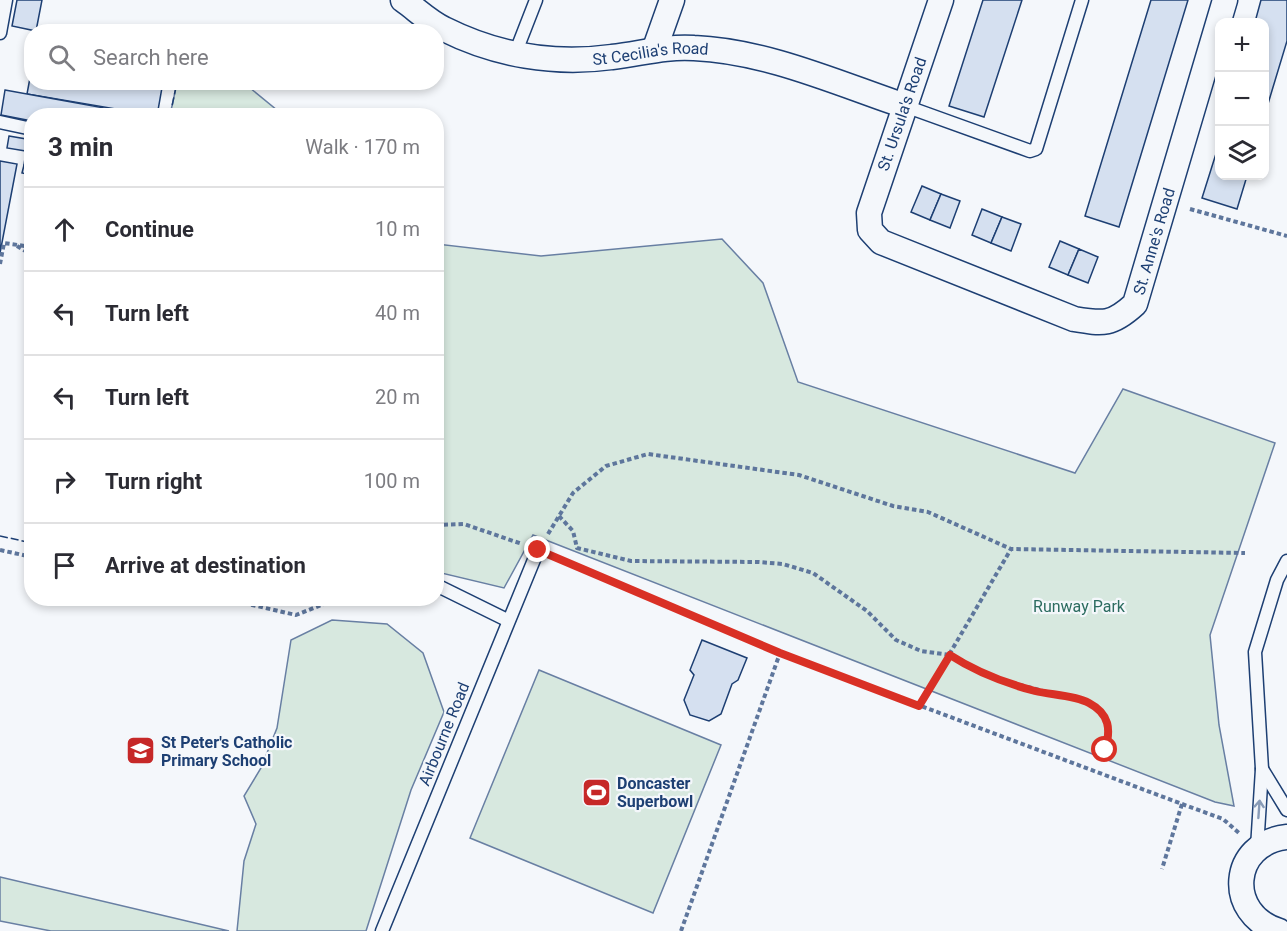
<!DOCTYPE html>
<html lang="en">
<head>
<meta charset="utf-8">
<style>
  body { margin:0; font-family:Roboto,sans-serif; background:#f7f7f7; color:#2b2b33 }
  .controls { position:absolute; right:18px; top:18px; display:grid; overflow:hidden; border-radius:12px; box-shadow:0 3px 9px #0003 }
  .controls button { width:54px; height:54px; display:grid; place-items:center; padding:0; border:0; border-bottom:2px solid #e1e1e2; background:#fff; color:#2b2b33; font:30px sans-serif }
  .stop { position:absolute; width:18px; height:18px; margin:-14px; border:4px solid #d93025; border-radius:50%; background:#fff }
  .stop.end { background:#d93025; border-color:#fff; box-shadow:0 2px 6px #0008 }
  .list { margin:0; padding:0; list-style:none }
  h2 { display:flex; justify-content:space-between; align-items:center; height:78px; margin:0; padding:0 24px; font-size:26px }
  h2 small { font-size:20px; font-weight:400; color:#7c7c81 }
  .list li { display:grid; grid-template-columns:39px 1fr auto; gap:18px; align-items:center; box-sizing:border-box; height:84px; padding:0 24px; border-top:2px solid #e1e1e2 }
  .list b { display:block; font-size:22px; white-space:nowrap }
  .list em { font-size:20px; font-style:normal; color:#7c7c81 }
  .icon { flex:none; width:33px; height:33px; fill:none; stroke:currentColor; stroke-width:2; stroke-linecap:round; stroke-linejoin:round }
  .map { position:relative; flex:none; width:1287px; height:931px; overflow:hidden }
  .search { position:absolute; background:#fff; box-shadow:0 3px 9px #0003; left:24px; top:24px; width:420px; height:66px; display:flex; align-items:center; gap:15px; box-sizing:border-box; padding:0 21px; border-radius:24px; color:#7c7c81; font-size:22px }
  .panel { position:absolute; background:#fff; box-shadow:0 3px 9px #0003; left:24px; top:108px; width:420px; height:498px; border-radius:24px }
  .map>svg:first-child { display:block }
  .green { fill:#d7e8df; stroke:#687fa3; stroke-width:1.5 }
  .building { fill:#d5e0f0; stroke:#1d3f73; stroke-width:1.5 }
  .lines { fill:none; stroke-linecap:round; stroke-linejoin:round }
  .lane-casing { stroke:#1d3f73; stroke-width:15 }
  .street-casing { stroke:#1d3f73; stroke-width:27 }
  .path { stroke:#5e769c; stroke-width:4; stroke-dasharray:4.5 3; stroke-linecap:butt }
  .lane { stroke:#f4f7fb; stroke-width:12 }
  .street { stroke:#f4f7fb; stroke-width:24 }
  .fence { stroke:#1d3f73; stroke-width:1.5; stroke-dasharray:8 3; stroke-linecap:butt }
  .oneway { stroke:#889bb7 }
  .route { stroke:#d93025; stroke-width:8 }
  .labels { text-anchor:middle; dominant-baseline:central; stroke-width:4.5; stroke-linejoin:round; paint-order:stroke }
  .street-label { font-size:16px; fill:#1d3f73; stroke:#f4f7fb }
  .park-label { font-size:16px; fill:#2c6c60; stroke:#f4f7fb }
  .poi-label { font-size:16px; font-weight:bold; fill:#1d3f73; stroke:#f4f7fb; text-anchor:start }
</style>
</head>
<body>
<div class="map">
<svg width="1287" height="931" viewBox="0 0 1287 931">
  <rect width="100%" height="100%" fill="#f4f7fb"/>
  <!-- green -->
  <g class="green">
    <path d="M177,83h67l39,32h-113z"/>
    <path d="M722,239l41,44 35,99 277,91 48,-84 152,54 -65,192 9,90 15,81 -19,-4 -682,-267 -29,53 -67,-16v-328l104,12z"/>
    <path d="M332,620l55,4 36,29 21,59 -33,78 -45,141h-129l7,-70 12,-37 -12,-28 17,-28 16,-40 14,-88z"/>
    <path d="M539,670l182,75 -68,168 -183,-75z"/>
    <path d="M0,877l229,54h-178l-51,-10z"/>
  </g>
  <!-- building -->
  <g class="building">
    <path d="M17,0h25l-6,31 -24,-5z"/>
    <path d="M983,0h39l-38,117 -35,-11z"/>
    <path d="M1151,0h37l-69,227 -34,-11z"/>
    <path d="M1261,0h26v41l-23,76v-95h-9z"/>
    <path d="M32,67v15h131l-6,34 -130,-22z"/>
    <path d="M5,90l105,19 -1,7h-77v5l-31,-6z"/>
    <path d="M9,136l23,4v12l-25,-4z"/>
    <path d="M1220,141v35h27l-10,33 -35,-11z"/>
    <path d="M26,151l6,1v14l-8,-1z"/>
    <path d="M0,161l17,3 -17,89z"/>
    <path d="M24,165l8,1v9l-10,-2z"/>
    <path d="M922,186l19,8 -11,26 -19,-8z"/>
    <path d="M941,194l19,7 -10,27 -20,-8z"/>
    <path d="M982,209l20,8 -11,26 -19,-8z"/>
    <path d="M1002,217l19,7 -10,27 -20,-8z"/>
    <path d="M1060,241l19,8 -11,26 -19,-8z"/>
    <path d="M1079,249l19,8 -10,26 -20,-8z"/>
    <path d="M702,640l45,18 -9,22 -6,4 -11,30 -12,7 -19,-6 -6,-15 10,-25 -4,-5z"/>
  </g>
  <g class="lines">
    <defs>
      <g id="lane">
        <path d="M0,33l6,-33"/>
        <path d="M515,54l21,-54"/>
        <path d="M905,106l125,45 6,-2 46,-149"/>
        <path d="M0,122l32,7"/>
        <path d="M436,585l71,35"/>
        <path d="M1262,769l25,41"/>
        <path d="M1257,848l5,-79 -7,-117 22,-72 10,-19"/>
        <path d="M382,931l156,-381"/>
      </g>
      <g id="street">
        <path id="s1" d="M403,0c13,9 26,22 41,29 52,26 110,36 168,28 28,-3 53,-11 82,-9 72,3 143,35 211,58"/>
        <path id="s2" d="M941,0l-72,213 1,17 11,12 193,77c30,5 38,6 61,-15l90,-304"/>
        <path d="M655,48l17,-48"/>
        <path d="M1279,931c-54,-17 -49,-88 8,-94"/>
      </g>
    </defs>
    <!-- lane casing -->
    <use href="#lane" class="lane-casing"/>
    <!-- street casing -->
    <use href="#street" class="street-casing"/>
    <!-- path -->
    <g class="path">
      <path d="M1190,209l97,27"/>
      <path d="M17,246l15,9"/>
      <path d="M0,264l4,-21 28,4"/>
      <path d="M559,516l14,15 4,17 54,13 127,1 25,2 30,9 54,38 29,29 25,11 29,4 18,12 33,13 88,23 15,14 6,15 -5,18"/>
      <path d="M436,525l28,-1 58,20"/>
      <path d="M548,534l25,-41 33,-27 42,-12 151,21 94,31 35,6 83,37 234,4"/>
      <path d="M0,550l32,7"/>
      <path d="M554,557l226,96 402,151 -20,65"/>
      <path d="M222,598l74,17 43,-17"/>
      <path d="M919,706l92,-157"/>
      <path d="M1182,804l41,15 16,14"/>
      <path d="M681,931l99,-278"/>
    </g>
    <!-- lane -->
    <use href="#lane" class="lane"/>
    <!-- street -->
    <use href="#street" class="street"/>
    <!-- fence -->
    <g class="fence">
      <path d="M170,116l7,-34"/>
      <path d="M0,536l32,7"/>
    </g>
  </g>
  <!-- one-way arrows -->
  <defs><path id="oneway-shaft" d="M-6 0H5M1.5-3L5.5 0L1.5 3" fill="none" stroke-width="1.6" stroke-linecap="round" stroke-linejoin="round" transform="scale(1.5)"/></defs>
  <use class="oneway" href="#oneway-shaft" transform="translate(1259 809) rotate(-86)"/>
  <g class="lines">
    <!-- route -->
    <path class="route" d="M538,550l242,103 139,53 31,-51c26,17 55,28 85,36 16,4 39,4 54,12 21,11 22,27 16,47"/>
  </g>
  <!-- icons -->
  <defs>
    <symbol id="school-square" viewBox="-11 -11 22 22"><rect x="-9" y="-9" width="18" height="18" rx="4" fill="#c62828" stroke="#f4f7fb"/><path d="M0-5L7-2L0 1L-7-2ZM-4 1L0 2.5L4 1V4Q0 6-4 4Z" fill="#fff"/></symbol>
    <symbol id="stadium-square" viewBox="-11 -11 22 22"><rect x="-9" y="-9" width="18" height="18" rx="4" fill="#c62828" stroke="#f4f7fb"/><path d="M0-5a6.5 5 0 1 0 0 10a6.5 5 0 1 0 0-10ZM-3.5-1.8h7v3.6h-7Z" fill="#fff"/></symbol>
  </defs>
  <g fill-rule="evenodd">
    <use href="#school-square" x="124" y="734" width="33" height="33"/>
    <use href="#stadium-square" x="580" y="776" width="33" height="33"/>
  </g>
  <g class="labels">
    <!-- street labels -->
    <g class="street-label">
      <text stroke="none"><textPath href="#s1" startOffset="262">St Cecilia's Road</textPath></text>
      <text transform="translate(902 114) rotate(-71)">St. Ursula's Road</text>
      <text stroke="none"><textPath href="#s2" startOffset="598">St. Anne's Road</textPath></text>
      <text transform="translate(444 734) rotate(-68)">Airbourne Road</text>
    </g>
    <!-- park labels -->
    <g class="park-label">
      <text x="1079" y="606">Runway Park</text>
    </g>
    <!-- poi labels -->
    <g class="poi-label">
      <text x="161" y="742">St Peter's Catholic<tspan x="161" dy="18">Primary School</tspan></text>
      <text x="617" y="783">Doncaster<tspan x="617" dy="18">Superbowl</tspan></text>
    </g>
  </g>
</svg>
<div class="controls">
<button>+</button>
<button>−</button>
<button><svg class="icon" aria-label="layers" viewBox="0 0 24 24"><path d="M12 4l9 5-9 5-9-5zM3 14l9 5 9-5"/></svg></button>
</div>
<div class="stop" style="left:1105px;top:750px"></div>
<div class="stop end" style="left:538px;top:550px"></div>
<div class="search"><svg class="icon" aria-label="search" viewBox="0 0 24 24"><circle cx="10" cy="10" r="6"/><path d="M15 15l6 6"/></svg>Search here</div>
<section class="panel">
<h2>3 min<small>Walk · 170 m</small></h2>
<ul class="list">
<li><svg class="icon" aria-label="ahead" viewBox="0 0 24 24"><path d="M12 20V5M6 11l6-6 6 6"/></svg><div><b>Continue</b></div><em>10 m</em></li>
<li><svg class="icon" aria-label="left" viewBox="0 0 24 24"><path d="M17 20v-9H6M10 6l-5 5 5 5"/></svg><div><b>Turn left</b></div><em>40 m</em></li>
<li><svg class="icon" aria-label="left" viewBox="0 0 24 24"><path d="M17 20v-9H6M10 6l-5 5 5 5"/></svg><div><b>Turn left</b></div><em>20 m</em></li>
<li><svg class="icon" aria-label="right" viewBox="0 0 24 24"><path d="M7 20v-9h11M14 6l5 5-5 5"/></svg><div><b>Turn right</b></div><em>100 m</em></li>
<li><svg class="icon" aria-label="arrive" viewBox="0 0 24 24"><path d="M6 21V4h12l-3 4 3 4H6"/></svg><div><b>Arrive at destination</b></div></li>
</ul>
</section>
</div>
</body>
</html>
